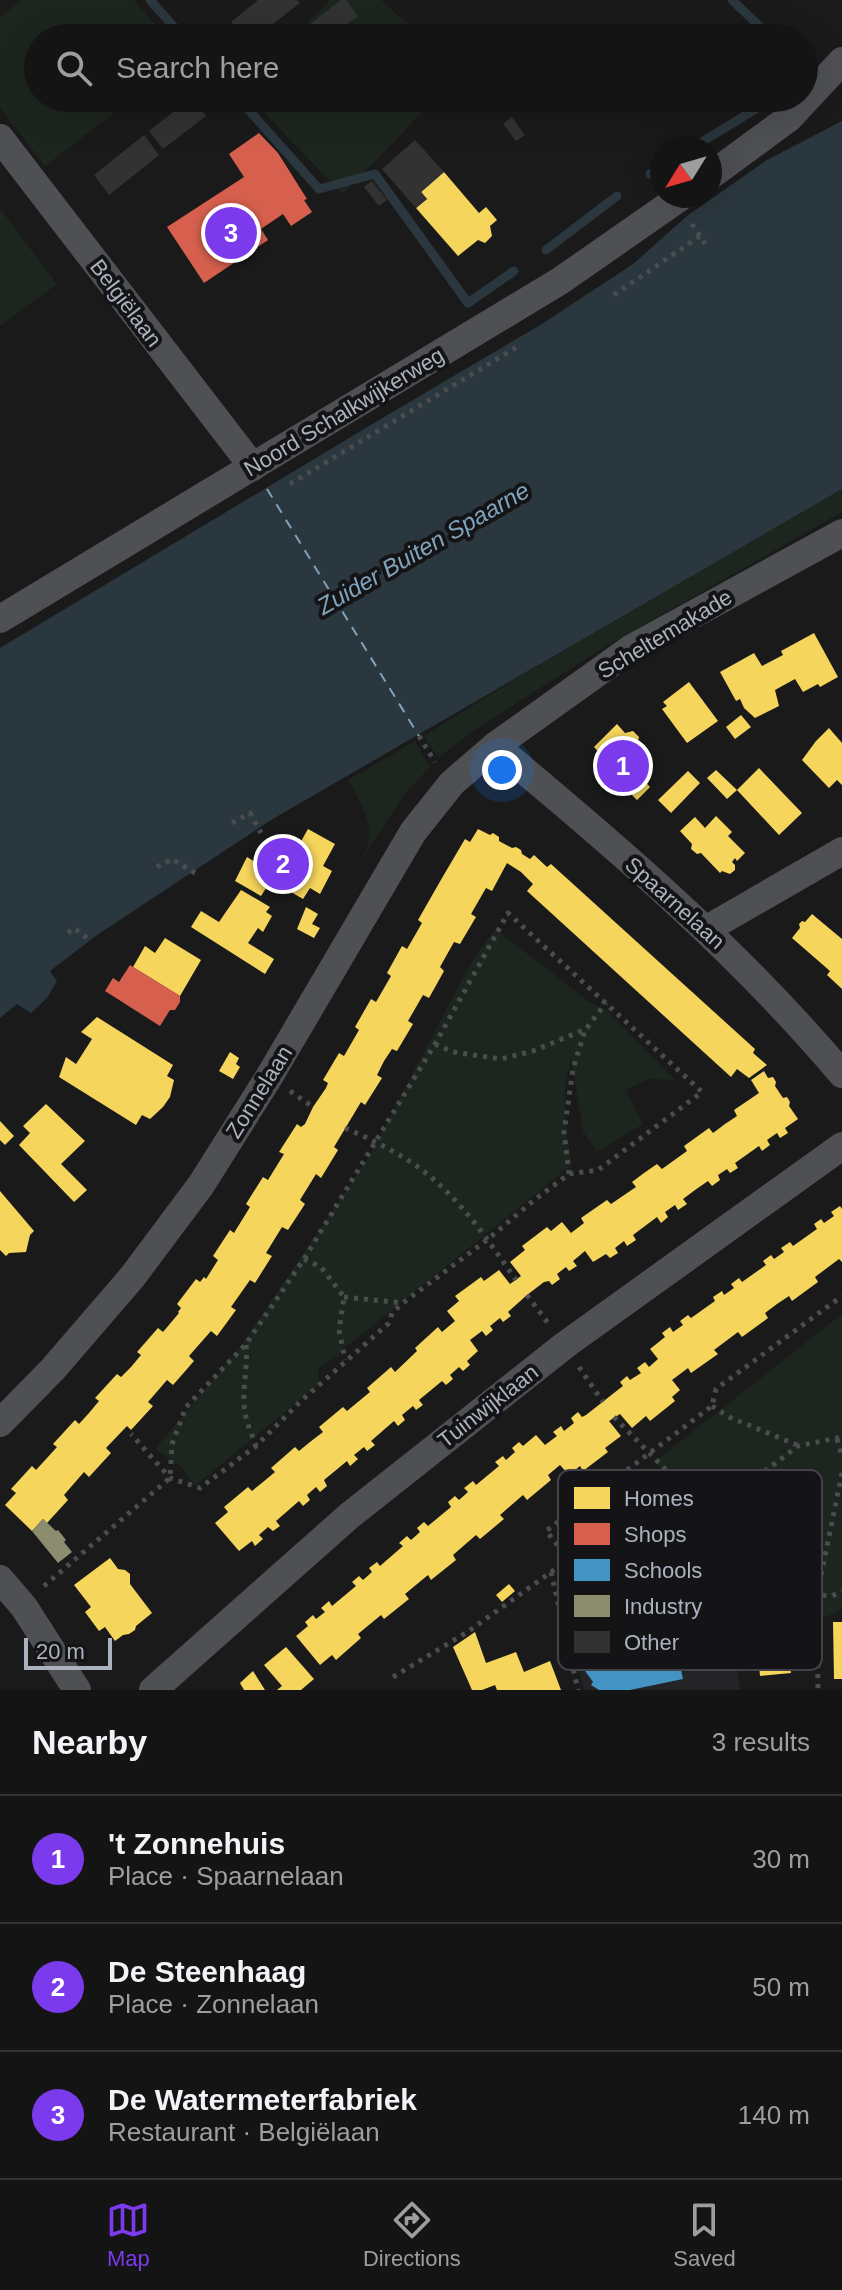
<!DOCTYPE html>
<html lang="en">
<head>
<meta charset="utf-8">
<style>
  body { margin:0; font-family:Helvetica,sans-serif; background:#1d1d1d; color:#f1f3f6 }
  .compass { position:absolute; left:650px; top:136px; width:72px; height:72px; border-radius:50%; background:#141414; box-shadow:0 8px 32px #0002; rotate:233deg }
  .scale { position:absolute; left:24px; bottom:20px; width:88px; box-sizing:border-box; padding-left:8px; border:4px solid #abb2bd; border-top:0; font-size:22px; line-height:28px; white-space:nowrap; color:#abb2bd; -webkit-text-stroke:6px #141417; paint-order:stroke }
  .you { position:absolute; left:502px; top:770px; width:28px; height:28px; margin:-20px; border:6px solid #fff; border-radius:50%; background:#1a73e8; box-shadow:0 0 0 12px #1a73e833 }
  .badge { display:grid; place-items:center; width:52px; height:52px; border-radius:50%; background:#7c3aed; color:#fff; font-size:26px; font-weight:700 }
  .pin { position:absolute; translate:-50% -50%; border:4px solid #fff; box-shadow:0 2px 8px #0006 }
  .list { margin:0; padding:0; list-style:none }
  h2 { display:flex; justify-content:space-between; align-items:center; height:104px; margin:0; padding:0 32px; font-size:34px }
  h2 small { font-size:26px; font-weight:400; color:#9d9ea0 }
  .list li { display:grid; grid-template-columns:52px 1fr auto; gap:24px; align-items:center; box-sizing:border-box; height:128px; padding:0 32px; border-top:2px solid #333334 }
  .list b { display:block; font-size:30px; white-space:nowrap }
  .list p { margin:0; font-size:26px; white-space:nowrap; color:#9d9ea0 }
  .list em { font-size:26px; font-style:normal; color:#9d9ea0 }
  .icon { flex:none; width:44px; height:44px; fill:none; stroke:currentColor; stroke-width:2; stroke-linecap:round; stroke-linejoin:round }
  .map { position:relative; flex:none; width:842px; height:1690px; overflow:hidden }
  .search { position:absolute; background:#141414; box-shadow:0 8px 32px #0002; left:24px; right:24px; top:24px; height:88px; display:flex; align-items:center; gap:20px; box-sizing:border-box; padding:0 28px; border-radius:44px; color:#9d9ea0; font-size:30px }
  .sheet { height:488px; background:#141414 }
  nav { display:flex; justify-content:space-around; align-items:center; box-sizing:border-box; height:112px; border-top:2px solid #333334; background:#141414; font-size:22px; color:#9d9ea0 }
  nav a { display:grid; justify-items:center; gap:4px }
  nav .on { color:#7c3aed }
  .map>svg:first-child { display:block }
  .built { fill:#242427 }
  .green { fill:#1d261e }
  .water { fill:#2b373e }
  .homes { fill:#f6d55c }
  .shops { fill:#d6604d }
  .schools { fill:#4393c3 }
  .industry { fill:#8c8c6e }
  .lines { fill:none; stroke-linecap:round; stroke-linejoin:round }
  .stream { stroke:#2b373e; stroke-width:9 }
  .ferry { stroke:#7fa3bb; stroke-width:2; stroke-dasharray:10 8; stroke-linecap:butt }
  .building { fill:#323233 }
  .path { stroke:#4a4c4e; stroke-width:5; stroke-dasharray:4 6; stroke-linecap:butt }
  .minor { stroke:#4e5054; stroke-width:28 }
  .labels { text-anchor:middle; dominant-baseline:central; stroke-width:8; stroke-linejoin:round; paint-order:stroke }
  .street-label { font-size:22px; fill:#abb2bd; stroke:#141417 }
  .water-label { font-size:24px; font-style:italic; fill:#7fa3bb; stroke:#141417 }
  .key { fill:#141417; stroke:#414349; stroke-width:2 }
  .key-label { font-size:22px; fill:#abb2bd }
</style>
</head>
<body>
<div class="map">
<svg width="842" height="1690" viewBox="0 0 842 1690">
  <rect width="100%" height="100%" fill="#1a1a1b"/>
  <!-- built -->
  <path class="built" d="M640,1477l82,75 18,138h-156l-27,-117 18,-14 -16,-21z"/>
  <!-- green -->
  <g class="green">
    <path d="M22,0h112l32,38h-128v60h95l-88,68 -45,-59v-90z"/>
    <path d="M330,0h51l42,38h-131z"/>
    <path d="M250,98h186l-93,96z"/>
    <path d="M0,209l57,75 -57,42z"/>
    <path d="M842,489v23l-247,141 -122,78 -35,27 -14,-22 116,-72z"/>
    <path d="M415,741l15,26 -24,25 -44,67c2,-5 6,-12 7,-18 3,-22 -11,-43 -21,-61z"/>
    <path d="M495,929l92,71 21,11 67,69 -26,-1 -23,11 17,34 -46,28 -14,-21 -12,-73c-10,42 -6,66 1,107l-231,186 -3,7 -3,-2 -17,13 1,15 -124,102 -14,-19 -26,-18 83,-99 131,-193 100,-191z"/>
    <path d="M842,1314v295l-24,12 -164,-159z"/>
  </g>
  <!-- water -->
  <path class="water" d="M842,121v368l-571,331 -174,115 -47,36 7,10 -10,17 -16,15 -14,-9 -17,14v-370l379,-228 163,-96 91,-60 54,-48 80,-56z"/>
  <!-- homes -->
  <g class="homes">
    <path d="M444,172l35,41 7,-6 11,13 -7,6 2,10 -7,7 -7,-3 -20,16 -42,-48 11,-9 -6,-7z"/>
    <path d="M814,633l24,44 -18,10 -2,-3 -15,8 -8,-13 -20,11 4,16 -24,12 -11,-10 -4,-9 -4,2 -16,-29 34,-19 8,13 21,-11 -2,-4z"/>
    <path d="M689,682l29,39 -31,22 -25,-34 5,-3 -4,-4z"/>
    <path d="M741,715l10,12 -16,12 -9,-12z"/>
    <path d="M617,724l8,9 8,-2 6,6 -2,8 9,9 -7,7 8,9 -7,6 10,11 -13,13 -13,-13 2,-2h-4l-22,-23 4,-4 -10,-11z"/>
    <path d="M829,728l13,15v42l-5,-5 -8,8 -27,-28 14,-19z"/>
    <path d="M759,768l43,45 -23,22 -42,-45 -10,9 -20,-21 9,-8 21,20z"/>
    <path d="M688,771l12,12 -29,30 -13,-13z"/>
    <path d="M716,816l16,16 -4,4 17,17 -8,8 -2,-3 -3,4 3,3v5l-5,4 -8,-3 -2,2 -19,-20 -4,1 -6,-5 1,-5 -12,-13 15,-14 10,11z"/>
    <path d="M308,829l27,15 -12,22 9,5 -12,23 -10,-6 -7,11 -24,-14 -3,5 -8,-5 -7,11 -26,-15 12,-24 10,6 11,-20 24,14z"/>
    <path d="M478,829l12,6 3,-2 6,4v4l13,7 4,-1 5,3 1,4 8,5 4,-4 13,12 4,-3 204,185 -2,4 14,12 -18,13 -12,-9 -6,8 -204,-186 6,-7 -12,-12 -14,-9 -15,28 -6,-3 -15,26 5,3 -16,27 -6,-2 -14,25 4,4 -15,27 -6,-3 -15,26 5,3 -16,27 -5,-2 -8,12 -7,14 5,3 -17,27 -4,-3 -27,45 4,3 -17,28 -5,-4 -16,26 5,4 -17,26 -6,-3 -16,26 6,3 -17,27 -5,-3 -19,27 5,3 -19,26 -6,-5 -22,25 5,5 -21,24 -6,-5 -19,22 5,4 -22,24 -4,-4 -21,22 5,5 -22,24 -5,-5 -20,23 4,5 -21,23 -4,-4 -11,12 -27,-26 11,-12 -5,-4 21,-23 4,4 11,-12 10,-11 -4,-3 22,-24 4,4 10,-11 10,-12 -4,-3 22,-24 4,3 10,-10 10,-12 -4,-3 21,-24 5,4 16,-19 -1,-1 3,-4 -4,-4 19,-25 4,3 4,-5 2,2 12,-19 -5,-4 17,-26 4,3 16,-26 -4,-3 17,-27 5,3 16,-26 -5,-2 18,-28 4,3 4,-3 8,-17 13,-19 2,-5 -5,-3 16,-27 5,3 15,-26 -4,-3 16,-28 5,3 15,-26 -4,-3 15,-27 5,3 15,-26 -4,-3 24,-42 23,-39 5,3z"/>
    <path d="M241,890l29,17 -4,5 6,4 -9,16 -5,-4 -10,15 26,16 -9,15 -74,-47 10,-16 18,11z"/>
    <path d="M306,907l12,7 -6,10 8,4 -6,10 -17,-9z"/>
    <path d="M812,914l30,25v50l-15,-14 3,-4 -38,-33 8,-10 -1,-4 3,-3 3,1z"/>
    <path d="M165,938l36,22 -21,36 -47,-29 12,-21 10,7z"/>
    <path d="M97,1017l76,48 -6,11 7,4 -4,17 -7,10 -13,12 -8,-4 -6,10 -77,-48 7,-20 10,7 16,-25 -11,-7z"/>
    <path d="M230,1052l9,6 -3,6 4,3 -7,12 -14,-8z"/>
    <path d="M764,1071l4,7 5,-1 3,5 -1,4 8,12 4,-1 3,5 -1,4 9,13 -13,9 3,5 -8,5 -3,-5 -10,7 3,5 -8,6 -3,-5 -24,17 3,5 -8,5 -3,-4 -9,6 2,5 -8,6 -4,-5 -13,9 -12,9 4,5 -9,6 -3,-5 -10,7 3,5 -7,6 -4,-6 -24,18 3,5 -9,6 -3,-5 -9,7 3,5 -8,5 -4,-4 -13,8 -8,-11 -12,10 4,5 -8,5 -3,-4 -9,7 3,5 -8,6 -3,-4 -5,1 -17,13 -19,17 3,4 -8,6 -3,-4 -10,8 3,4 -7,6 -4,-5 -12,9 8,11 -11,10 3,4 -7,6 -4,-4 -9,8 3,4 -7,6 -4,-4 -23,19 4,5 -7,5 -3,-4 -11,9 3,5 -7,6 -4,-5 -23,20 4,4 -8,6 -3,-4 -10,8 4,4 -8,7 -3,-5 -23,19 3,6 -7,6 -4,-5 -9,8 3,5 -7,6 -4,-5 -23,20 4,5 -7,5 -5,-4 -9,8 4,4 -8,7 -3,-5 -13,10 -24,-28 13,-11 -4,-5 24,-20 4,4 11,-9 12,-10 -4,-4 24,-21 4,4 11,-9 13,-10 -4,-5 24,-20 4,4 23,-19 -3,-4 24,-21 4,5 22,-21 -2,-3 23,-21 4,5 13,-11 -8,-10 12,-10 -4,-5 26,-19 3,4 15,-11 11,14 11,-8 -11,-14 15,-12 -3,-4 25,-19 4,4 11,-9 9,11 13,-10 -3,-5 26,-18 4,4 25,-17 -4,-5 12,-9 13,-9 5,5 25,-18 -3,-5 25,-18 4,5 12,-9 12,-8 -3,-6 25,-17 -8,-13z"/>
    <path d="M46,1104l39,37 -24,23 26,26 -13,12 -55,-57 11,-12 -7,-7z"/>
    <path d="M0,1121l14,15 -9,9 -5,-5z"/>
    <path d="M0,1191l34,40 -4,4 -4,17 -17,1 -3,3 -6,-6z"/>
    <path d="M840,1206l2,3v53l-3,-3 -24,18 3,5 -26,19 -3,-5 -12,8 -12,9 3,5 -26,19 -4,-5 -24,18 4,4 -27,19 -3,-5 -16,12 8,10 -8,7 3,4 -25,20 -4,-5 -14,12 -12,-14 -11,7 12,15 -16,12 3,4 -25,19 -3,-5 -11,9 -9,-10 -12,10 3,5 -24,20 -4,-5 -23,20 4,4 -24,20 -4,-4 -23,20 3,5 -25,20 -3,-5 -23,19 4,5 -25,20 -3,-4 -23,19 3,4 -25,22 -4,-5 -12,10 -24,-29 12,-10 -3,-4 8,-7 3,4 9,-7 -4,-4 8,-7 3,5 24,-20 -4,-4 7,-6 4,4 9,-8 -3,-4 8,-6 3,4 23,-20 -4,-3 8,-7 4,4 9,-8 -3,-4 7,-6 4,4 23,-19 -3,-5 7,-6 4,4 9,-8 -4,-4 9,-7 3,4 23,-19 -4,-4 8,-6 3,4 9,-8 -3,-4 7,-6 4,4 13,-11 9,10 12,-9 -4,-4 8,-6 3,5 10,-8 -3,-5 7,-6 4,5 4,-2 33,-26 4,-3 -3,-4 7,-6 3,4 11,-7 -4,-5 8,-6 4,5 9,-8 -8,-10 15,-12 -3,-4 8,-6 3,5 10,-7 -3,-4 8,-6 3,3 24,-17 -2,-4 9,-6 2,4 10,-7 -3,-4 8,-6 3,4 24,-17 -3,-4 8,-6 3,4 10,-7 -3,-4 9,-6 3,4 24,-17 -3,-5 7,-5 3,4 10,-7 -3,-4z"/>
    <path d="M110,1558l8,11 7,1 5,4v10l22,29 -16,13 -1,4 -6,4 -6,1 -8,6 -10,-14 -6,4 -14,-19 6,-5 -17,-22z"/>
    <path d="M509,1584l6,7 -13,11 -6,-7z"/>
    <path d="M833,1622h9v57h-8z"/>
    <path d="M786,1631v4l4,-1 1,15h-3l3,24 -31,3 -4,-42z"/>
    <path d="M475,1632l11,31 30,-11 8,20 26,-11 11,29h-64l-2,-5 -13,5h-10l-19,-43z"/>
    <path d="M286,1647l28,32 -13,11h-24l5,-4 -18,-21z"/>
    <path d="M253,1671l12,19h-21l-4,-7z"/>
  </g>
  <!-- shops -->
  <g class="shops">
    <path d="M259,133l19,20 29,46 -3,1 8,12 -21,14 -8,-12 -22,15 7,11 -64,43 -37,-56 77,-50 -15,-23z"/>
    <path d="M130,965l50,31v6l-5,8h-5l-10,16 -55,-35 8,-13 6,4z"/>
  </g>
  <!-- schools -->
  <path class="schools" d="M603,1598l22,15 16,-4 10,6 3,17 22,14 7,33 -53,11h-31l-8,-5 2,-3 -10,-14 -12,-62z"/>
  <!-- industry -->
  <path class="industry" d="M43,1519l13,12 2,-1 8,10 -2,2 8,10 -14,11 -26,-32z"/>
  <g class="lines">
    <!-- stream -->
    <g class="stream">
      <path d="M150,0l34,38"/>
      <path d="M732,0l40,38"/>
      <path d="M804,68l7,7 -7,5"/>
      <path d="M238,98l81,91 56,-15 93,129 46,-32"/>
      <path d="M692,148l82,-50"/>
      <path d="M650,174l12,-7"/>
      <path d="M546,250l71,-54"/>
    </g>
    <!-- ferry -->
    <path class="ferry" d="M267,489l152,247"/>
  </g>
  <!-- building -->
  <g class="building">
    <path d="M258,0h39l3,3 -45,35h-12l-12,-16z"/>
    <path d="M341,0h5l12,16 -29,22h-31l-2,-3z"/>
    <path d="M191,98l15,18 -43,33 -14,-18z"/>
    <path d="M512,117l13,18 -9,6 -13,-17z"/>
    <path d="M144,135l15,20 -50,40 -15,-20z"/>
    <path d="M415,140l29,32 -23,20 6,7 -11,9 -34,-39z"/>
    <path d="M372,181l15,19 -8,6 -15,-19z"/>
  </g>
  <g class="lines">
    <!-- path -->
    <g class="path">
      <path d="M692,224l15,23"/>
      <path d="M614,295l86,-59"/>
      <path d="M290,484l227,-137"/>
      <path d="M419,736l16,26"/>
      <path d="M232,823l18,-10 11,20"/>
      <path d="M157,867l15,-8 23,14"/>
      <path d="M68,933l6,-5 17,13"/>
      <path d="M435,1044l18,8 48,7 32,-8 53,-22 20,-26"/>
      <path d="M290,1091l23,16"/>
      <path d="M345,1128c37,16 73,34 101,63 27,26 48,58 70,89"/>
      <path d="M569,1174l-5,-42 9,-63 12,-39"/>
      <path d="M304,1259l17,8 23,30 -5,33 6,30"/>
      <path d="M527,1295l21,28"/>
      <path d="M344,1297l59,6"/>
      <path d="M246,1345c2,20 -3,38 -2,58 0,15 7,29 12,43"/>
      <path d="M579,1367l24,35"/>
      <path d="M712,1406l17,11 68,28"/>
      <path d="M614,1417l95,97 45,37 63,44 1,95"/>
      <path d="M837,1439l5,17"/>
      <path d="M842,1473l-25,122 15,1 10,-5"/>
      <path d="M709,1514l89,-68 44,-9"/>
      <path d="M551,1572l18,-13 -23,-28 166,-125 4,-17 126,-93"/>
      <path d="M44,1586l126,-108 2,-34 14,-37 60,-63 58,-85 131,-215 73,-131 194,179 -104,78 -29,4 -36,27 -46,39 -84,63 -11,10 -3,10 -89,79 -44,44 -56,42 -30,-10 -39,-44"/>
      <path d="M393,1677l76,-46 82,-59 27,118"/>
    </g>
    <!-- minor -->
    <g class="minor">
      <path d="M0,138l253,329"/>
      <path d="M710,176l79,-58 53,-57"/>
      <path d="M0,619l560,-338 122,-85"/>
      <path d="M495,746c124,103 243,205 347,328"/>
      <path d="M707,929l135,-78"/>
      <path d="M0,1423l53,-54 80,-93 68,-91 68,-108 144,-245 39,-49 43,-37 137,-98 210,-115"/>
      <path d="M0,1579l24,28 53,83"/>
      <path d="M153,1690l196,-174 216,-171 277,-199"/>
    </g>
  </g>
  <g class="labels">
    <!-- street labels -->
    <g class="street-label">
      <text transform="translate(126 303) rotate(53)">Belgiëlaan</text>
      <text transform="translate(344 412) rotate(-31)">Noord Schalkwijkerweg</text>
      <text transform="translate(665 634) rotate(-31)">Scheltemakade</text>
      <text transform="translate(675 903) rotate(42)">Spaarnelaan</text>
      <text transform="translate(259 1092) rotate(-58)">Zonnelaan</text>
      <text transform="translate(488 1406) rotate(-38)">Tuinwijklaan</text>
    </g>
    <!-- water labels -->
    <g class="water-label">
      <text transform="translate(423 548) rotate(-30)">Zuider Buiten Spaarne</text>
    </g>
  </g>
  <!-- legend -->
  <rect x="558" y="1470" width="264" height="200" rx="12" class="key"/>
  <rect x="574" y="1487" width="36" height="22" fill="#f6d55c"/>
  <rect x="574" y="1523" width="36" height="22" fill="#d6604d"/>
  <rect x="574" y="1559" width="36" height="22" fill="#4393c3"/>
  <rect x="574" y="1595" width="36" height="22" fill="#8c8c6e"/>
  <rect x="574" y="1631" width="36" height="22" fill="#323233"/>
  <g class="key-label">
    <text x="624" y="1506">Homes</text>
    <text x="624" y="1542">Shops</text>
    <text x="624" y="1578">Schools</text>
    <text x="624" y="1614">Industry</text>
    <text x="624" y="1650">Other</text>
  </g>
</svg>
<svg class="compass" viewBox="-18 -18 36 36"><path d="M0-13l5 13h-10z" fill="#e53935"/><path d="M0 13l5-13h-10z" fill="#9d9ea0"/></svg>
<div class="scale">20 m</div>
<div class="you"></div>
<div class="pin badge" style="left:623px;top:766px">1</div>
<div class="pin badge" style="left:283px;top:864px">2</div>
<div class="pin badge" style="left:231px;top:233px">3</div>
<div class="search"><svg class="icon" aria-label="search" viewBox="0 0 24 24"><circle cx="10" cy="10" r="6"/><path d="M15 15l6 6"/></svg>Search here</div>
</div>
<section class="sheet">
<h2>Nearby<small>3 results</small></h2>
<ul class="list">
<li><span class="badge">1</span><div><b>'t Zonnehuis</b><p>Place · Spaarnelaan</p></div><em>30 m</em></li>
<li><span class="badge">2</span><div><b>De Steenhaag</b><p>Place · Zonnelaan</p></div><em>50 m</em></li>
<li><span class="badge">3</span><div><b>De Watermeterfabriek</b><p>Restaurant · Belgiëlaan</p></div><em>140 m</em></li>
</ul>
</section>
<nav>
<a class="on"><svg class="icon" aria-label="map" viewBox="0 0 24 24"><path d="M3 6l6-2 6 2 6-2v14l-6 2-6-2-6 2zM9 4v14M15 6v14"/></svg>Map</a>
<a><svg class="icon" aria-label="directions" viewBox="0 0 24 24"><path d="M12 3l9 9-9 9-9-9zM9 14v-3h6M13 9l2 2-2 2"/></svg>Directions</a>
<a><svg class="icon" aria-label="saved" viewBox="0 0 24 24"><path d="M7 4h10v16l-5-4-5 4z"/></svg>Saved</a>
</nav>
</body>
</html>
